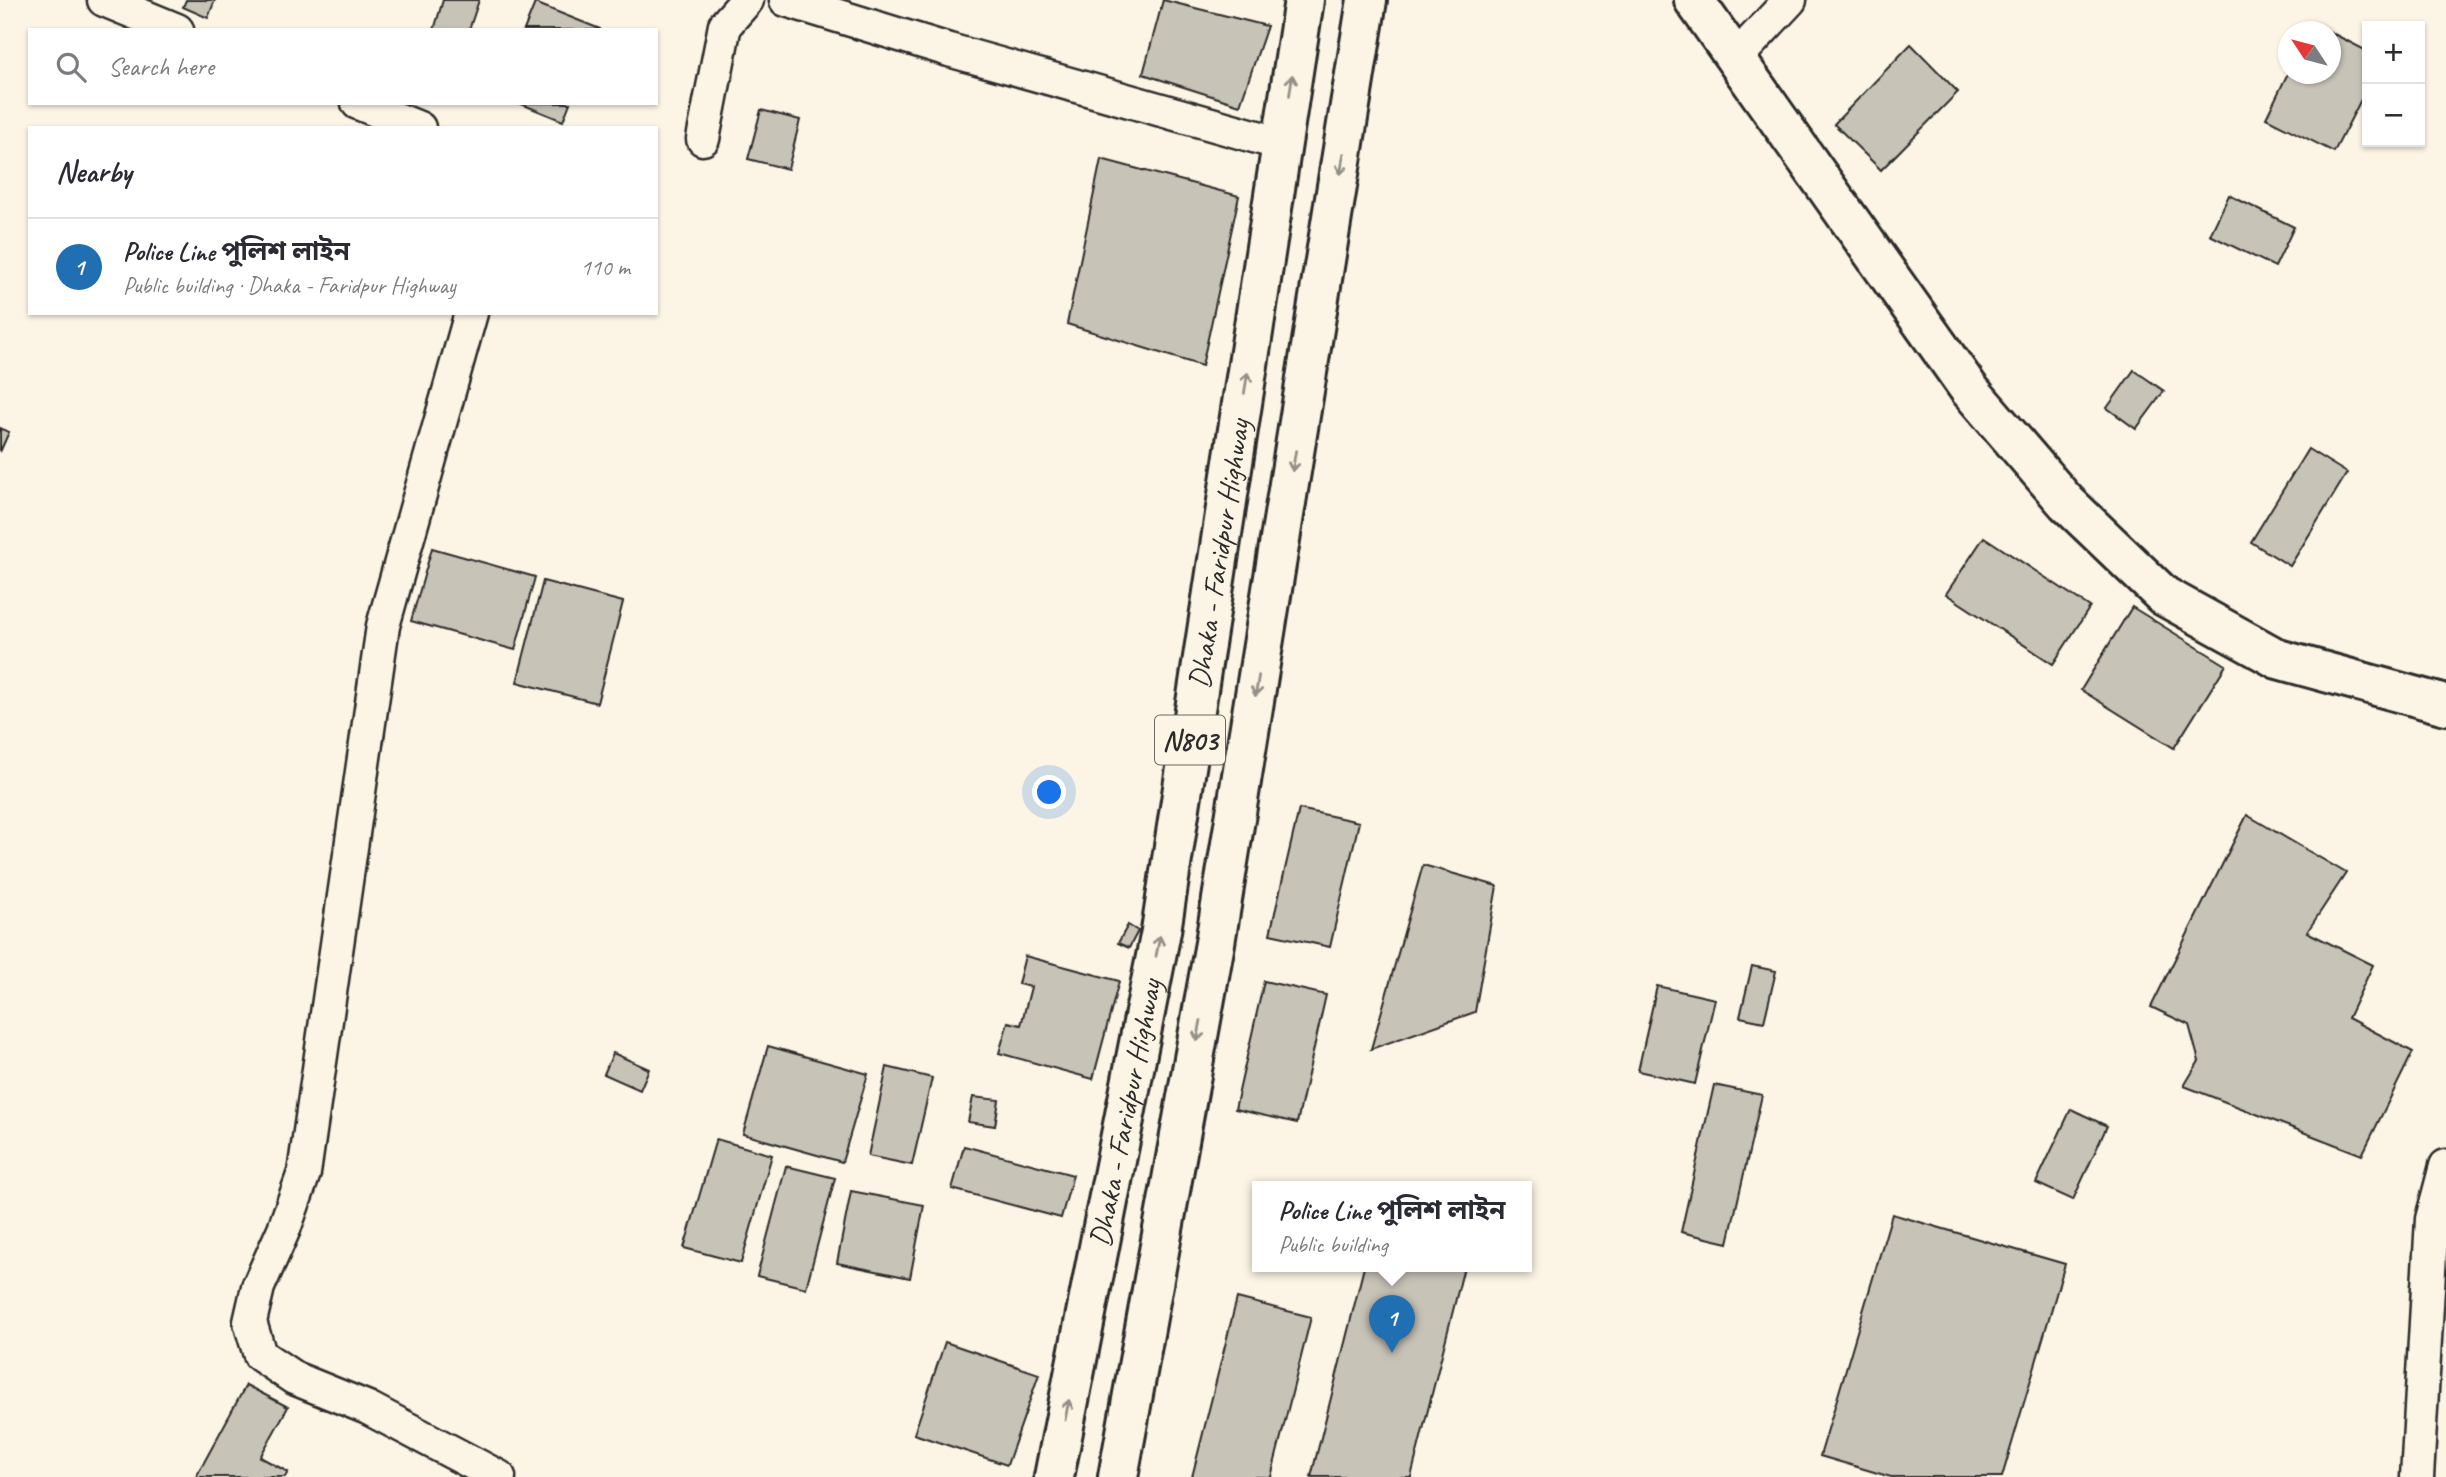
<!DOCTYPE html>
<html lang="en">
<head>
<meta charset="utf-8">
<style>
  body { margin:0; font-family:Caveat,"Noto Sans Bengali",sans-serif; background:#f2f2f3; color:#2b2b33 }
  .controls { position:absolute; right:21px; top:21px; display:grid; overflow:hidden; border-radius:0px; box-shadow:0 2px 5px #0004 }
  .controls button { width:63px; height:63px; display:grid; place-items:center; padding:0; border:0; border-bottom:2px solid #e1e1e2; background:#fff; color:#2b2b33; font:35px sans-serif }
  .compass { position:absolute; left:2278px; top:21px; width:63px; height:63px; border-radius:50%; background:#fff; box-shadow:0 2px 5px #0004; rotate:306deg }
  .you { position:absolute; left:1050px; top:793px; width:24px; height:24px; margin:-18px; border:5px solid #fff; border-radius:50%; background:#1a73e8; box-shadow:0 0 0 10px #1a73e833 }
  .badge { display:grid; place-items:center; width:46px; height:46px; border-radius:50%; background:#1f6fb2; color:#fff; font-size:23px; font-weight:700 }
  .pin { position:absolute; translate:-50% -58px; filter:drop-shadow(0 2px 4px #0008) }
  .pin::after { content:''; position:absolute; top:37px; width:24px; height:21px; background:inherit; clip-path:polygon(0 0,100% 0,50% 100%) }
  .popup { position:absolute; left:1252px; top:1181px; width:280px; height:91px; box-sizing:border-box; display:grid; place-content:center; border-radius:0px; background:#fff; filter:drop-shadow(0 2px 5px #0005); font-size:23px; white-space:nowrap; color:#7c7c81 }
  .popup b { font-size:26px; color:#2b2b33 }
  .popup::after { content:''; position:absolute; left:50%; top:100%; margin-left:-14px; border:14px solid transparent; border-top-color:#fff }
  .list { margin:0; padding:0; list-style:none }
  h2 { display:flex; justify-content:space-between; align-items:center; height:91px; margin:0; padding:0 28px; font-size:30px }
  h2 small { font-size:23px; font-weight:400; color:#7c7c81 }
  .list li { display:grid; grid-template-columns:46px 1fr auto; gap:21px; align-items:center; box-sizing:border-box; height:98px; padding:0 28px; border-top:2px solid #e1e1e2 }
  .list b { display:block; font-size:26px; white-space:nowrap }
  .list p { margin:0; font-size:23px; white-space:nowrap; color:#7c7c81 }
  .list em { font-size:23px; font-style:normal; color:#7c7c81 }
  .icon { flex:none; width:38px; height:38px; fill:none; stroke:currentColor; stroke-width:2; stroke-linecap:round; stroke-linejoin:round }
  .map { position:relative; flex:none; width:2446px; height:1477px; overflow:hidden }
  .search { position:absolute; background:#fff; box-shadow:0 2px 5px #0004; left:28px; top:28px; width:630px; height:77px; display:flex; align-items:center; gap:18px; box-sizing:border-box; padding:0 24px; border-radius:0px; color:#7c7c81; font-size:26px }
  .panel { position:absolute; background:#fff; box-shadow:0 2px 5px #0004; left:28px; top:126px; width:630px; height:189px; border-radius:0px }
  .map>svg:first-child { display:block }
  .building { fill:#c8c3b7; stroke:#2b2b2b; stroke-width:2 }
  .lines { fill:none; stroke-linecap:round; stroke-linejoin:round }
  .minor-casing { stroke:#2b2b2b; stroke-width:37 }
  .tertiary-casing { stroke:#2b2b2b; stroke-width:44 }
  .trunk-casing { stroke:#2b2b2b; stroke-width:44 }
  .minor { stroke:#fcf5e5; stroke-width:32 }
  .tertiary { stroke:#fcf5e5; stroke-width:38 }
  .trunk { stroke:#fcf5e5; stroke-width:38 }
  .oneway { stroke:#949088 }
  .labels { text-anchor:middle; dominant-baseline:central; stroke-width:7; stroke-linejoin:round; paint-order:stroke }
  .shield { fill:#fcf5e5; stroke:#6a6863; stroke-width:2 }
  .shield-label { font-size:28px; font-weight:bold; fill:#2b2b2b }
  .street-label { font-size:30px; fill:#2b2b2b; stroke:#fcf5e5 }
</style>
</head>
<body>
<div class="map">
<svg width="2446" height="1477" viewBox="0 0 2446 1477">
  <rect width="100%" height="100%" fill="#fcf5e5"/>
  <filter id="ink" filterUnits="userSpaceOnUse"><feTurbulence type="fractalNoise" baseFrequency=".0143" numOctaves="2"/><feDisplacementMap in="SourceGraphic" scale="14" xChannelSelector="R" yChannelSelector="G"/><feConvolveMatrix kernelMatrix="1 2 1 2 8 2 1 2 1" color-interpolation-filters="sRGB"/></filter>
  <g filter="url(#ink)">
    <!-- building -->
    <g class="building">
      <path d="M186,0h29l-7,18 -25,-11z"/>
      <path d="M443,0h36l-10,30h-35z"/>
      <path d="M1163,0l104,26 -27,79 -97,-31z"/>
      <path d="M535,3l65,26v1h-76z"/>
      <path d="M2314,24l15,8h-19z"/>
      <path d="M2330,32l37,19v37l-33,64 -68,-34 22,-45 42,1z"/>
      <path d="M1911,44l47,48 -77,78 -47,-46z"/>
      <path d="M519,103h51l-7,18z"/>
      <path d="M761,110l39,10 -12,49 -40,-10z"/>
      <path d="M1101,159l138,37 -37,170 -135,-42z"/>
      <path d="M2229,195l65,32 -19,40 -65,-32z"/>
      <path d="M2134,370l30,21 -28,38 -29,-21z"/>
      <path d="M0,428l9,4 -9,20z"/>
      <path d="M2308,449l39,24 -57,93 -39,-24z"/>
      <path d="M1984,537l106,70 -37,57 -107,-70z"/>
      <path d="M432,548l103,29 -20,73 -104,-29z"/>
      <path d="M543,581l80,21 -26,101 -80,-21z"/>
      <path d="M2132,607l94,58 -52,83 -93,-58z"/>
      <path d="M1299,809l60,13 -29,125 -60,-13z"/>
      <path d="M2247,815l99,58 -39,59 66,33 -25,53 65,34 -51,103 -178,-69 15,-25 -10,-36 -38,-18z"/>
      <path d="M1423,865l74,21 -22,126 -104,37z"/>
      <path d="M1128,925l10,6 -9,17 -11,-5z"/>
      <path d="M1025,956l94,25 -26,98 -94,-26 9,-31 13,3 10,-38 -13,-3z"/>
      <path d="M1752,966l24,5 -12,51 -24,-5z"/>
      <path d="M1264,981l62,14 -29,128 -62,-14z"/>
      <path d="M1657,986l58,13 -20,85 -57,-13z"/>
      <path d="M768,1046l100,28 -26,88 -99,-28z"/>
      <path d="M613,1053l36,16 -9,21 -36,-16z"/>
      <path d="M887,1067l45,11 -20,87 -44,-9z"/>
      <path d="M1714,1085l48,10 -34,148 -47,-11z"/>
      <path d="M973,1097l26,3 -4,26 -27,-4z"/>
      <path d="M2071,1109l36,17 -34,74 -37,-17z"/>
      <path d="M716,1139l56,16 -31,108 -57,-15z"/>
      <path d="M964,1146l109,29 -12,43 -109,-29z"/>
      <path d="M786,1166l49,12 -29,110 -49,-12z"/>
      <path d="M851,1191l73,14 -14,73 -73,-15z"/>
      <path d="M1892,1214l173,50 -63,213h-111l-71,-21z"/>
      <path d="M1364,1267h100l-53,210h-100z"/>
      <path d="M1237,1298l74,19 -40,160h-79z"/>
      <path d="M945,1342l94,32 -32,91 -93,-31z"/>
      <path d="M246,1385l42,22 -28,50 28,15 -3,5h-89z"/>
    </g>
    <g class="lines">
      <defs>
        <g id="minor">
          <path d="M104,0l73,30"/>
          <path d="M786,0l163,50 333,94"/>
          <path d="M1735,59l55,-59"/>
          <path d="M358,103l61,25"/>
          <path d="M703,139l22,-114 22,-25"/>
          <path d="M471,313l-88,313 -79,547 -20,56 -26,58 -8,35 10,33 34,23 74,30 131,69"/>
          <path d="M2417,1477l15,-258 14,-53"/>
        </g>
        <path id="tertiary" d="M1694,0l275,389 97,113 98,94 114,63 168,46"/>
        <g id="trunk">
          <path id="s1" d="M1054,1477l107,-546 143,-931"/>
          <path d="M1118,1477l97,-534 152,-943"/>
        </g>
      </defs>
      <!-- minor casing -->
      <use href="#minor" class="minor-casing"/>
      <!-- tertiary casing -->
      <use href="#tertiary" class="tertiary-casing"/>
      <!-- trunk casing -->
      <use href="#trunk" class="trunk-casing"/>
      <!-- minor -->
      <use href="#minor" class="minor"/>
      <!-- tertiary -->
      <use href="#tertiary" class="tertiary"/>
      <!-- trunk -->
      <use href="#trunk" class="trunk"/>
    </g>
    <!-- one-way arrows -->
    <defs><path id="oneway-shaft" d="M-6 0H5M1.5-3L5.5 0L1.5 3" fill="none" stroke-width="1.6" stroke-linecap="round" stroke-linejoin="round" transform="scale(1.75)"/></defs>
    <g class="oneway">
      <use href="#oneway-shaft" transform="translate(1291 85) rotate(-82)"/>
      <use href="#oneway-shaft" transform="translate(1342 164) rotate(99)"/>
      <use href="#oneway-shaft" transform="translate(1246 383) rotate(-81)"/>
      <use href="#oneway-shaft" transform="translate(1294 461) rotate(99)"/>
      <use href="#oneway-shaft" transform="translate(1257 686) rotate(99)"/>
      <use href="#oneway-shaft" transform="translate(1158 946) rotate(-79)"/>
      <use href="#oneway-shaft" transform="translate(1199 1031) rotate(100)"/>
      <use href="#oneway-shaft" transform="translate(1067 1410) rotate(-79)"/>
    </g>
  </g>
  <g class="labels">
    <!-- shield labels -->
    <rect class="shield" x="1155" y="715.5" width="70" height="49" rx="5"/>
    <g class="shield-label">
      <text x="1190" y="740">N803</text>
    </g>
    <!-- street labels -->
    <g class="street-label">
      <text stroke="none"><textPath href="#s1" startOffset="938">Dhaka - Faridpur Highway</textPath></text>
      <text stroke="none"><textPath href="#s1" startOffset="371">Dhaka - Faridpur Highway</textPath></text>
    </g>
  </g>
</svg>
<div class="controls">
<button>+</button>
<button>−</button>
</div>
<svg class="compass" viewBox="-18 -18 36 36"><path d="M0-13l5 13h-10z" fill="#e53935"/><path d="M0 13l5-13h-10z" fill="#7c7c81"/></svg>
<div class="you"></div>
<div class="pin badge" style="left:1392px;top:1353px">1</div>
<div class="popup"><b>Police Line পুলিশ লাইন</b>Public building</div>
<div class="search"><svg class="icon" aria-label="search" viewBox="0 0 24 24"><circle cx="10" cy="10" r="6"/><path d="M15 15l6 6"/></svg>Search here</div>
<section class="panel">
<h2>Nearby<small></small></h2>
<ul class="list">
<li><span class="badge">1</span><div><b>Police Line পুলিশ লাইন</b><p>Public building · Dhaka - Faridpur Highway</p></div><em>110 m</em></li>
</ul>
</section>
</div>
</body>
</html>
